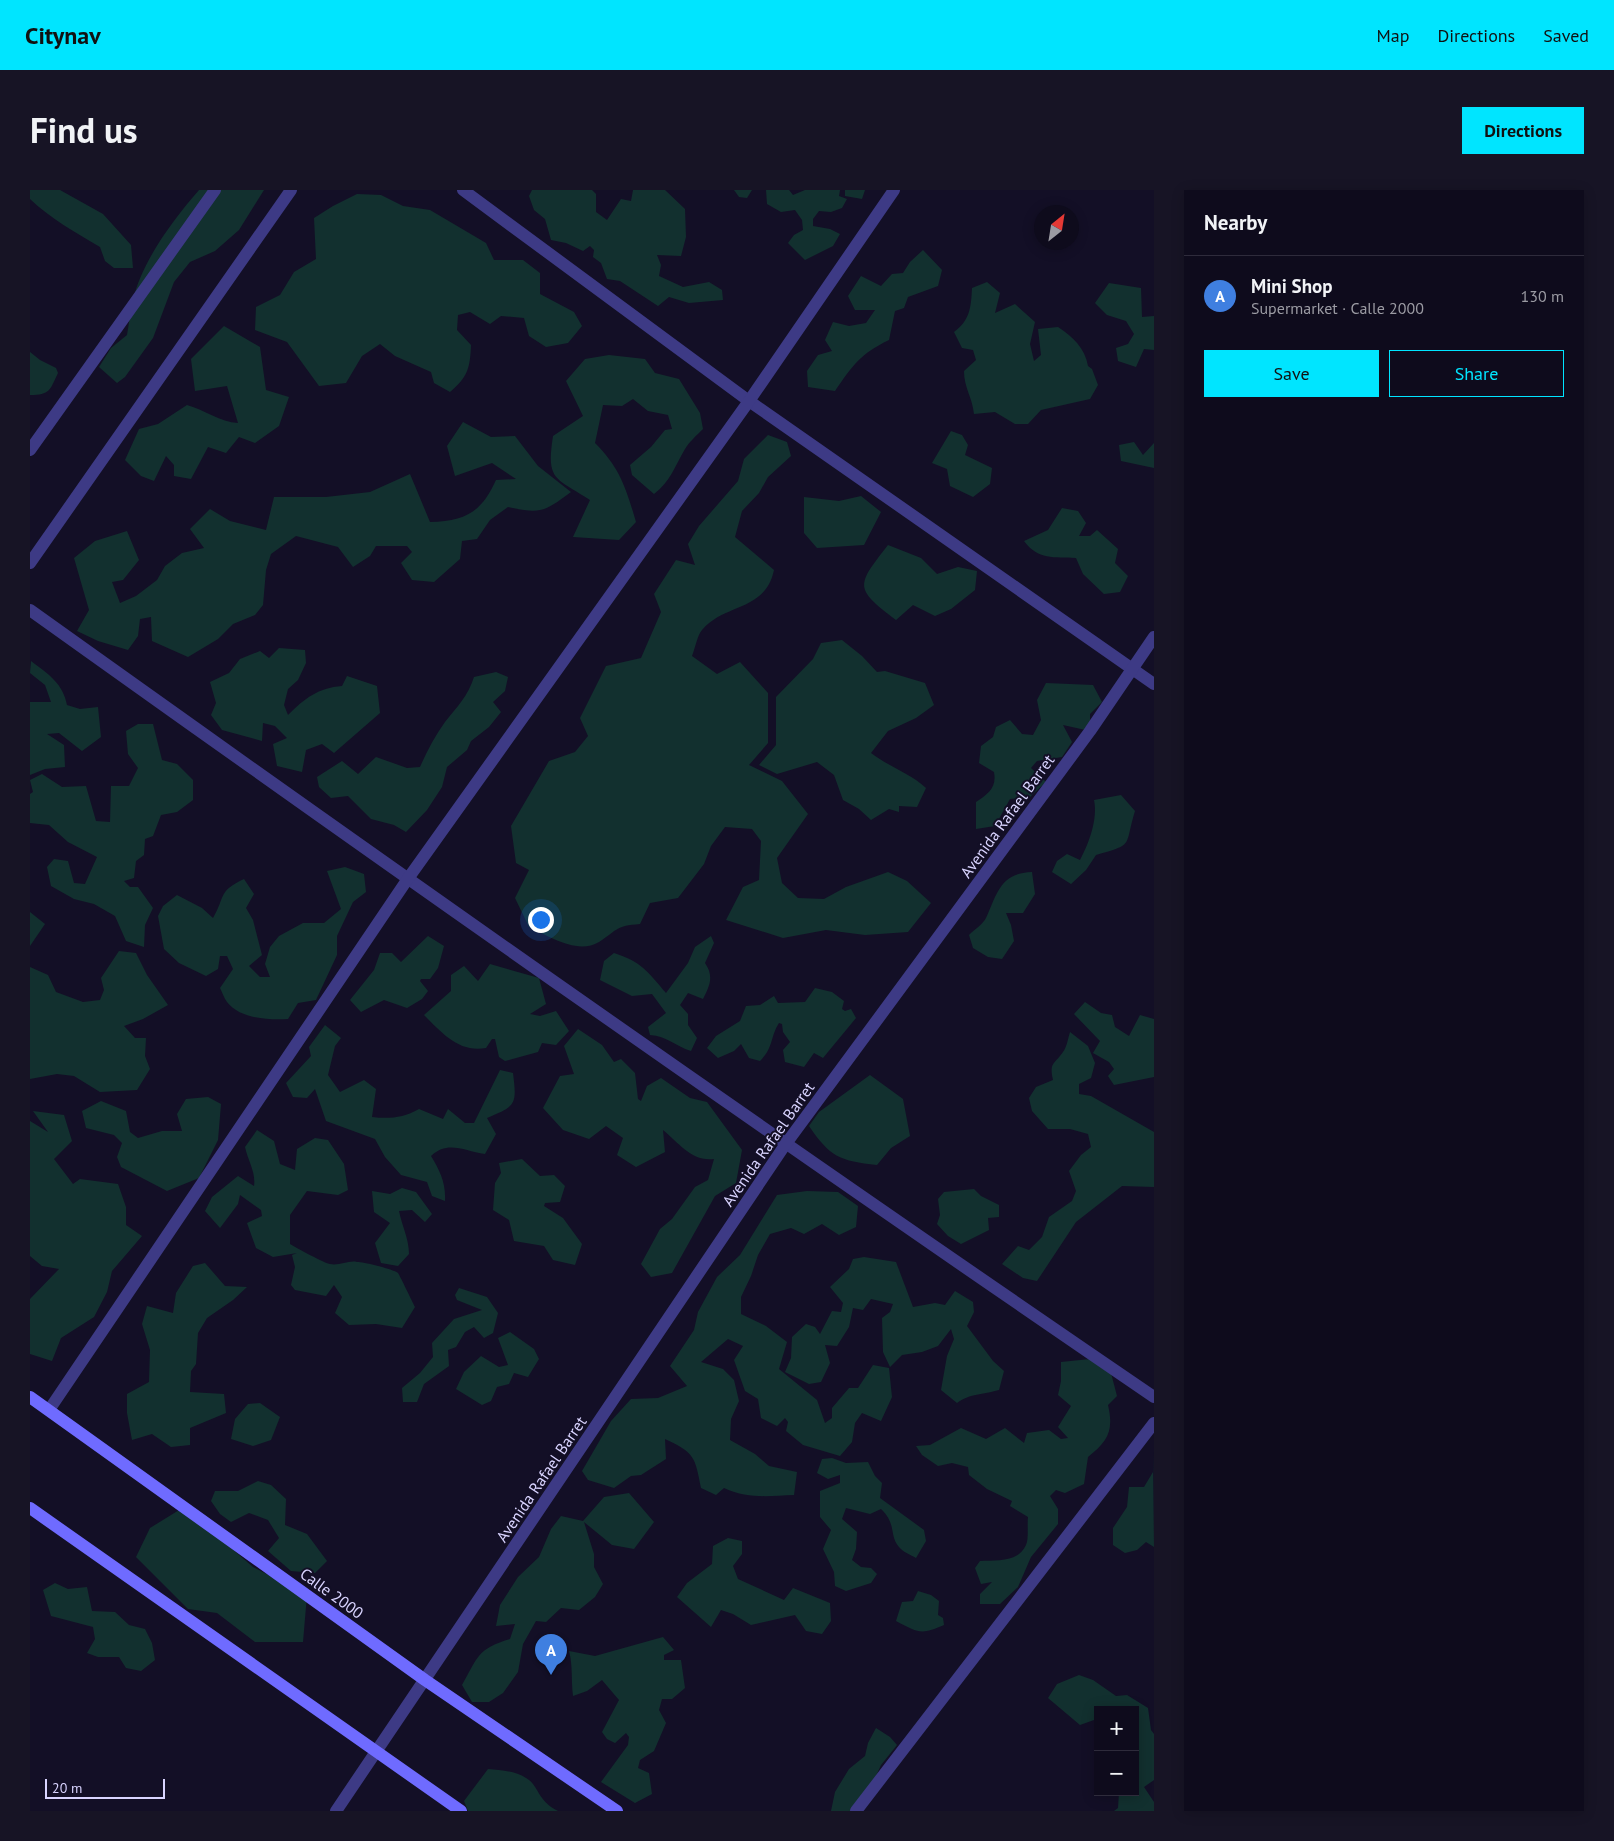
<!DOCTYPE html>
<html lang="en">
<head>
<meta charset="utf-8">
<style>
  body { margin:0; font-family:"PT Sans",sans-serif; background:#171425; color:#f1f3f6 }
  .controls { position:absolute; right:15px; bottom:15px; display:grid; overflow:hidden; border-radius:0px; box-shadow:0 2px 12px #0003 }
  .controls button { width:45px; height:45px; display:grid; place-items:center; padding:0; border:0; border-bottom:1px solid #2e2b3b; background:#0e0b1c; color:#f1f3f6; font:25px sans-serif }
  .compass { position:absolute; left:1004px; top:15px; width:45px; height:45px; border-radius:50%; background:#0e0b1c; box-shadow:0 2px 12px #0003; rotate:30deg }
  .scale { position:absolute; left:15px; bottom:12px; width:120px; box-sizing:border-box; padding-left:5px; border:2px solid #d9d4ff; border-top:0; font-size:14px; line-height:18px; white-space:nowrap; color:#d9d4ff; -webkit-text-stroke:4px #130f26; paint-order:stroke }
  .you { position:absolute; left:510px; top:729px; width:18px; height:18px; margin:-12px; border:4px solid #fff; border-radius:50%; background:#1a73e8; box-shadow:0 0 0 8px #1a73e833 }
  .badge { display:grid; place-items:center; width:32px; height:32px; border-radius:50%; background:#00e5ff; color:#fff; font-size:16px; font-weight:700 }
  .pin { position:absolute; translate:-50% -41px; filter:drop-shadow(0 1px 2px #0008) }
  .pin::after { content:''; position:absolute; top:26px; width:18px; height:15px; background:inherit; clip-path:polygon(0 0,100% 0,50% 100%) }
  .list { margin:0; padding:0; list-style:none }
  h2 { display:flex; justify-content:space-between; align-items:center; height:65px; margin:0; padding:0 20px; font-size:21px }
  h2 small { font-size:16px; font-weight:400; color:#9b9ba3 }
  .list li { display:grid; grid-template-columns:32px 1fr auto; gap:15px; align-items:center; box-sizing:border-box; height:80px; padding:0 20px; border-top:1px solid #2e2b3b }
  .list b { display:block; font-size:19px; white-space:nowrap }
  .list p { margin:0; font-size:16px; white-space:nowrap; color:#9b9ba3 }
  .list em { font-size:16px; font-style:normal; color:#9b9ba3 }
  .actions { display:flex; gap:10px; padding:15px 20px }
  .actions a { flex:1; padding:11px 0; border:1px solid #00e5ff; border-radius:0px; text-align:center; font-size:18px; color:#00e5ff }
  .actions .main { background:#00e5ff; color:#111 }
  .map { position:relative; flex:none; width:1124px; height:1621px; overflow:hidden; border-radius:0px }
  header { display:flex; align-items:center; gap:30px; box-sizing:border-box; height:70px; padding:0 25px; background:#00e5ff; color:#111 }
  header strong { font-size:24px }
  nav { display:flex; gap:28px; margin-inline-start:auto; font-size:18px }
  .intro { display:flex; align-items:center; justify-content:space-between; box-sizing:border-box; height:120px; padding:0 30px }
  h1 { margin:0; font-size:35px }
  .button { padding:12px 22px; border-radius:0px; background:#00e5ff; color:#111; font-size:18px; font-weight:700 }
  main { display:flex; gap:30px; padding:0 30px }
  aside { flex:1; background:#0e0b1c; border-radius:0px; box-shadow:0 2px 12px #0003 }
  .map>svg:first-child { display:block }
  .green { fill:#12302f }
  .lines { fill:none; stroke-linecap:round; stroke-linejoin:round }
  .street { stroke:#3d3a85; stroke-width:12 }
  .secondary { stroke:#6f6bff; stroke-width:12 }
  .labels { text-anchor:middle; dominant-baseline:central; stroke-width:4; stroke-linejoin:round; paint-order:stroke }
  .street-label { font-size:16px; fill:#d9d4ff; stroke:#130f26 }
</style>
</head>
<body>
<header>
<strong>Citynav</strong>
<nav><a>Map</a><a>Directions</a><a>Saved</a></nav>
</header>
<div class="intro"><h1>Find us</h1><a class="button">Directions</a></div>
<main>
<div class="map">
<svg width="1124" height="1621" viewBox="0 0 1124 1621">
  <rect width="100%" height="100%" fill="#130f26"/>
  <!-- green -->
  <g class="green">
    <path d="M0,0h30l43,24 28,31 2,23h-19l-9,-7 -5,-14c-25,-15 -49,-28 -70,-48z"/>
    <path d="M169,0h65l-25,40 -24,21 -25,11 -16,20 -21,56 -28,39 -8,6 -18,-16 12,-19 16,-13c2,-11 3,-23 6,-35 9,-39 40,-80 66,-110z"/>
    <path d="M502,0h60l4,4v18l11,8 14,-21 10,2 2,-11h32l20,19 1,28 -5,19 -24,-1 4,10 -2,11 24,11 26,-5 13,8 1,10 -34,3 -20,-6 -11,9 -38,-25 -13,-2 -6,-16 -8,-6 1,-7 -4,-4 -7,5 -17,-8 -15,-3 -6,-21 -11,-9 -5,-14z"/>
    <path d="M704,0h18l-5,8 -8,-1z"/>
    <path d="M736,0h23l4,5 12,-5h35l-1,6 8,3 -5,9 -11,4 -12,-1 -6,8v7l17,3 10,5 -7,12 -28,14 -17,-17 6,-8 9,-5 -1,-10 -7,-10 -14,2 -14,-8z"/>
    <path d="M815,0h20l-3,9 -17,-3z"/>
    <path d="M327,4l24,1 22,11 27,4 56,33 8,17h29l17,13v21l34,18 8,14 -14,17 -22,4 -17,-11 -5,-18 -23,-2 -11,8 -20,-12 -12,3 -1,15 14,15c-1,23 -3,32 -21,47l-16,-9 -3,-11 -36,-16 -15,-12 -18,12 -16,27 -27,3 -32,-44 -32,-12 1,-23 24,-12 14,-23 22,-13 -2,-41 19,-12z"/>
    <path d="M893,60l19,20 -4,16 -30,11 -4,11 -9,3 -6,29c-29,14 -36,25 -54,51l-27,-4 -1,-16 11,-16 14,-4 -7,-11 8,-18 16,4 17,-3 9,-13h-20l-7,-14 13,-20 20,10 11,-12 11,-1 7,-11z"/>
    <path d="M957,92l13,11 -5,20 20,-9 20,18 -5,22 4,17 7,-6 -3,-26 20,-2c15,10 27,21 30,39l4,3 6,16 -8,14 -49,11 -13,14h-13l-20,-12 -21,2c-2,-18 -10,-26 -10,-43l12,-11 -3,-10 -11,-2 -8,-16c16,-12 17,-24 18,-44z"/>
    <path d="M1079,93l32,5 1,29 12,-1v34l-10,-1 -8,18 -18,-6 -2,-13 12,-4 6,-10 -8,-13 -19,-6 -12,-12z"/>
    <path d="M194,136l36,21 6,43 23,7 -10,29 -24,17 -16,-6 -13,16 -18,-6 -17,32 -17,-3v-11l-8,-9 -12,25 -13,-5 -16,-16 14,-31 19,-5 29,-19c18,5 33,17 51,18l-11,-37 -32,5 -4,-32z"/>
    <path d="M0,162l10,8 16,8 2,5c-8,17 -8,22 -28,22z"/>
    <path d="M579,165l36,4 10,14 24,6 21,34 3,16c-6,6 -14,13 -18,20 -10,17 -15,33 -31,45l-22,-19 -2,-10 21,-18 14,-17 7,-1 -4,-14 -20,-4 -15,-12 -11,7 -19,-1 -8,38c25,25 31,45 41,79l-17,18 -46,-3 17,-37c-35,-23 -44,-19 -37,-64l30,-20 -17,-35 19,-22z"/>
    <path d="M433,232l28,15 24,-1 23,30 33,26c-27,20 -30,22 -63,15l-18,13 -13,19 -15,2 -2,18 -26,23 -22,-2 -11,-17 11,-11 -5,-6h-31l-6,10 -17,11 -15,-20 -42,-11 -25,18 -5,16 -3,35 -8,10 -22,9 -15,15 -30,18 -36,-16 -1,-24 -11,2 -2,17 -10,14 -30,-9 -21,-10 12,-21 -15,-52 21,-17 32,-10 12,29 -16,20 -11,2 8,21 16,-7 21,-16 8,-14 17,-13 22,-5 -14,-19 20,-20 20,12 36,9 8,-33h52l44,-5 40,-18 20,48c35,-1 51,-9 66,-42l20,-1 -24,-16 -37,13 -8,-30z"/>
    <path d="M921,241l11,4 6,10 -3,10 27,13 -2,16 -17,13 -23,-11 -3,-17 -15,-6z"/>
    <path d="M738,245l19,7 4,14 -23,21 -9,16 -17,18 -7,26 39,33c-9,42 -49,33 -72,60 -5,6 -7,19 -10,26l25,18 23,-12 28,31v50l-19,22 33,16 26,33 -31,44 5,25 16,15 26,1 22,-12 42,-15 19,9 24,22 -23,29 -43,3 -39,-5 -43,8 -57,-18 17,-33 16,-7 2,-39 -9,-12 -27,-2 -14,19 -7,18 -26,34 -28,5 -10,21c-25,2 -21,5 -41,18 -22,13 -50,-6 -70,-15l-14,-29 14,-28 -13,-7 -5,-37 38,-65 26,-9 13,-16 -8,-18 26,-52 35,-8 20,-46 -7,-18 22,-34 19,5 -7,-21 11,-18 39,-45 6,-22z"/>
    <path d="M1104,252l9,13 11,-12v25l-33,-7 -2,-16z"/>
    <path d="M831,306l20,16 -17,33 -47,3 -13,-15v-36l35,4z"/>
    <path d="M1032,318l16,3 8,12 -7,13h11l7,-6 21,19 -3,14 13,13 -8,16 -16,2 -21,-20 -7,-16c-22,-1 -38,2 -52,-17l24,-11z"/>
    <path d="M858,355l33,13 16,16 21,-7 19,4 -2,19 -24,19 -16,7 -22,-11 -17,15c-42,-32 -40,-34 -8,-75z"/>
    <path d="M812,450l20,16 15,16 8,-1 40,12 9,22 -18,13 -28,13 -17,22c18,14 39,20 55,35l-9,19 -18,-1v6l-10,-3 -18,11 -12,-11 -16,-9 -9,-25 -17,-13 -40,12 -18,-9 17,-20v-48l37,-38 8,-16z"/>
    <path d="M249,458l26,2 1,13 -8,17 -10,9 -4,16 4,10c17,-17 30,-27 54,-29l5,-10 30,10 3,27 -46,40 -12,-9 -16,6 -4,22 -25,-6 -4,-22 14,-6 -12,-12 -12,-3 -1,18 -40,-11 -11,-15 5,-12 -6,-21 19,-9 11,-14 20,-8 9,7z"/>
    <path d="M1,471c17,13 32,22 36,44l13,4 18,-2 3,30 -19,14 -23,-18 -12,1 17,11 1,22 -20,2 -15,6v-73h21l-6,-17 -15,-12z"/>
    <path d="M466,482l12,5 -3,14 -12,11 8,10 -12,15 -18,14 -4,9 -20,17 -5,20 -15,23 -21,22 -12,-7 -23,-6 -23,-23 -17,2 -12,-11 -2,-10 25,-16 16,13 18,-17 31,11 13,-1c7,-16 15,-31 25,-45 12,-15 23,-26 29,-45z"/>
    <path d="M1016,493l47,2 9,17 -12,12v17l-27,-6 9,17 -10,15 -25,4 -6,7 15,14 -16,15 -20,2 -15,27 -19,3v-27c12,-8 21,-14 18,-30l-15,-9 2,-17 12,-9 3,-10 14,-7 12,14 11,1 8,-15 -4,-20z"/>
    <path d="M108,534h15l9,36 15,4 16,16v20l-16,12 -16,3 -8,21 -8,3 -1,16 -8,6 -2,17 -10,3 6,6h8l15,21 -8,17 -1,22 -18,-6 -11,-25 -21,-12 -20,-5 -23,-13 -4,-19 7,-8 14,2 6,22 11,1 12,-27 -29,-15 -19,-17 -19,-2v-29l3,-2 -3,-12 12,-6 20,13 24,-1 10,35 14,1 1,-36h18l9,-18 -10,-14 -2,-23z"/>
    <path d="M1091,605l14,16c-11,36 0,33 -39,44l-10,15 -15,14 -19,-12 5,-11 10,-7 13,6c9,-17 18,-41 14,-60z"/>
    <path d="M315,677l19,7 2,18 -13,10 -16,34v19l-21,45 -18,3 -10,16c-19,1 -48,0 -61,-17 -3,-4 -5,-10 -7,-14l13,-19 -6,-13h-7l-2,13 -12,7 -27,-13 -15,-14 -6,-33 5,-10 14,-11 25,13 11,10c13,-22 4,-26 31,-39l10,15 -8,14 7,12 9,35 -13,11 11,11h10l-5,-13 5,-17 9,-11 24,-13h21l17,-14 -14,-38z"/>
    <path d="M1002,682l3,22 -12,19h-17l5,12 3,16 -12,18 -14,-2 -15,-9 -4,-13c5,-5 14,-11 17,-17 11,-24 14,-45 46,-46z"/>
    <path d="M0,722l15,12 -15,22z"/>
    <path d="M398,746l16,10 -6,22 -8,11h-9l-1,2 8,10 -6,8 -15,9 -23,-8 -23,12 -11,-12 24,-30 6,-17h12l9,9z"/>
    <path d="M681,746l3,7 -9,20c9,13 5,22 -2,36l-15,-6 -8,12 8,9v11l9,13 -6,13c-16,-5 -24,-15 -41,-16l-2,-8 18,-14 -14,-19 -20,2 -32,-16 4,-19 10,-8c28,9 34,19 52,40l22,-30 7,-16z"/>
    <path d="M89,761l17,2 11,22 21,30 -25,14 -19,7 11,12h11l-1,18 5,13 -13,21 -37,2 -26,-16 -17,-2 -27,5v-112l18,8 8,17 27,10 17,-2 4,-10 -3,-12z"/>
    <path d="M460,774l49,14 7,26 -16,10 10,2 16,-5 13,20 -13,14 -14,-2 -4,9 -33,9 -6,-4 -4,-18h-3l-6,9c-27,5 -44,-15 -62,-33l27,-24v-16l13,-9 14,15z"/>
    <path d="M785,798l17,4 12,9 -2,8 3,2 6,-2 5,9 -33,40 -9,-5 -10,14 -19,-5 -2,-12 7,-8 -7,-10 -1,-8 -3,-1c-9,14 -5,24 -19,38l-11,-3 -8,-14 -7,7 -16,7 -11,-10 9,-12 24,-15 6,-15 14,-1 14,-9 4,7 27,-1z"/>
    <path d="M1055,812l16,11 11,2 3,12 14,9 11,-21 14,4v58l-40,8 -6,-9 6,-7 -5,-7 -16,-9 7,-12 -26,-27z"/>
    <path d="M295,835l16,13 -6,8 -7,29 12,17 24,-12 12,9 -4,28c17,2 31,1 47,-8l24,10 5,-10 17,14h9l26,-53 13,3c4,32 3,33 -26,45l9,16 -11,20c-21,-3 -37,-14 -54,2 9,15 15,27 14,45l-13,-5 -5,-14 -26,-7 -16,-18 -10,-18 -49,-18 -11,-32 -8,9 -14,-1 -7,-14 25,-27 -2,-9z"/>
    <path d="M548,839l24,16 12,17 7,-3 14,14 3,26 3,2 6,-15 14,-8 29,20 17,4 35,48 -6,33 -21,13 -43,77 -21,4 -10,-13 19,-35 12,-10 23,-32 13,-7 6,-21c-22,3 -35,-16 -51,-29l2,22 -29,15 -19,-12 6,-17 -17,-12 -17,13 -26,-9 -20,-22 17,-32 14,-2 -10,-28z"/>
    <path d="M1040,842l18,14 7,17 -4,15 -12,6v10l12,2 63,36v55l-32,-1 -46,36 -39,59 -14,-3 -21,-14 16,-18 11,4 13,-13 7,-20 23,-16 4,-10 -7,-20 12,-16 10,-8 -3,-13 -18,-5h-22l-16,-18 -3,-13 7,-11 17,-7c-4,-18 1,-15 10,-28 4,-5 5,-14 7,-20z"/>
    <path d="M840,885l33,24 7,37 -19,12 -14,17c-37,-4 -47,-8 -68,-39l10,-14z"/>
    <path d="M178,907l13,7 -3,36 -19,38 -32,13 -46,-24 -4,-10 5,-14 -8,-8 -28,-7 -4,-17 19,-10 25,10 4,21 8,6 24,-7h20l-5,-17 9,-15z"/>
    <path d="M3,921l31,4 8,26 -18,18 19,25 7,-5 38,5 8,23v18l16,11 -30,35 -5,21 -13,25 -33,21 -9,23 -22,-7v-55l29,-30 -17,-3 -12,-10v-135l18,11z"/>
    <path d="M227,940l17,11 6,23 15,6 2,-21 18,-11 13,2 16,24 4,26 -10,5 -31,-4 -17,24v29c5,3 36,20 40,20 9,2 19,-4 27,-2 7,0 36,7 41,11 1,1 14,28 17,34l-13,21 -26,-4 -27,1 -14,-12 7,-16 -8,-12 -8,11 -31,-6 -4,-5 4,-18 -3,-12 5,-2 -24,4 -17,-9 -9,-25 15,-7 -1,-6 -21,-15 -2,9 -18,24 -15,-17 7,-14 26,-21 16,10c2,-14 -6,-25 -9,-39z"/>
    <path d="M492,969l18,17 14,-1 11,11 -5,16 -15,1 -1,3 19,12 19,26 -7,21 -22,-5 -9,-14 -30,-5 -5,-21 -16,-10 2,-27 6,-10 -2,-10z"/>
    <path d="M372,998l14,4 16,22 -7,8 -13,-12 -13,1c3,15 10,28 10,43l-11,12 -17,-3 -6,-20 15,-20 -16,-11 -2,-21 18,3z"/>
    <path d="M944,999l7,7 18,9v12l-11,1 1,12 -28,14 -13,-8 -11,-12 3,-9 -2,-16 6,-7z"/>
    <path d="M777,1001l31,1 20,14 -2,21 -17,8 -17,-11 -18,10 -13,-6 -21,6 -12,21 -7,21 -10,21v17l25,12 21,16 -8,27 38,31 8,23 7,-5v-10l17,-20h9l15,-23 16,3 3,29 -11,24 -19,-8 -7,10 -3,19 -12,14 -37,-11 -17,-14 2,-9 -3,-4 -8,8 -16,-8 -3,-19 -13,-8 -11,-31 9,-14 -15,-7 -27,23 22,7 11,11 5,21 -8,18 -1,21 25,14 14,12 28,6 -3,23c-26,1 -46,4 -70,-7l-8,7 -15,-7c-6,-31 -6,-35 -36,-49l1,20 -25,16 -10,1 -17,12 -26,-8 -6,-9 29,-50 20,-22 27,-1 29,-12 -17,-20 24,-36 4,-18 19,-35 23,-22 37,-60z"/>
    <path d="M834,1067l32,5 17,45 22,-4 10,2 10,-14 18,11 1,10 -7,14 26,35 11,10 -5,19c-17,5 -28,3 -42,13l-16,-13 6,-34 7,-17 -3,-10 -13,17 -16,6 -20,3 -12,12 -7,-15 -1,-34 8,-6 3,-8 -22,-5 -8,11 -10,-2 -4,19 -12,19 -12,-1 5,18 -9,19 -12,2 -24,-12 6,-14 1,-21 14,-13 9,3 5,7 12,-23 9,1 2,-9 -13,-16 19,-18 4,-10z"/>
    <path d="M175,1073l20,23 22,1 -14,13 -26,18 -9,15 -2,31 -5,7 -1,21 34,2 2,19 -36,15v17l-19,2 -19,-13 -20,6 -5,-27v-19l22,-12 1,-32 -8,-26 5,-18 26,7 3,-20 17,-27z"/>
    <path d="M429,1098l28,9 11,16 -5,20 -9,5 -10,-11 -9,5 -9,15 -8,3 1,16 -25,18 -7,18h-14l-1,-14 18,-15 13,-16 -1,-14 22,-24 28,-9 -25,-10 -2,-5z"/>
    <path d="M480,1142l24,17 5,10 -11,18 -14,-4 -5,11 -12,3 -6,14 -9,4 -26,-16 8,-17 17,-16 18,11 9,-2 -10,-27z"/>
    <path d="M1060,1169l21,14 6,23 -9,9c6,26 0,36 -20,52l-4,27 -19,9 -9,-3 -6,6 8,13v15l-27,33 -13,30 -18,17h-20v-10l12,-12 -11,2 -6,-16 5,-7c16,-1 38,2 46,-16 3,-7 1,-20 2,-28l-18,-11 2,-5 -25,-12 -18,-14 -1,-8 -16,-4 -14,3 -16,-11 -6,-9 14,-1 31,-17 25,11 19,-11 19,15 3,-10 22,-3 12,9 7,-1 -10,-11 13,-21 -13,-11 3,-14v-19z"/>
    <path d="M230,1213l20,14 -9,23 -18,6 -22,-7 4,-20 13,-15z"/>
    <path d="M1123,1262l1,95 -8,-5 -9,8 -12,3 -12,-8v-17l14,-21 2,-20h15l9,-15z"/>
    <path d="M802,1268l14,5 22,-1 7,14 7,7 -2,15 44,32 2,11 -10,17c-5,-3 -13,-6 -17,-11 -10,-11 -2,-23 -18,-38l-11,5 -24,-6 -4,11 15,13 -1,17 -4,11 9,7 10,1 6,6 -6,9 -25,8 -11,-5 -1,-14 -11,-23 8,-19 -11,-13v-26l20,-8v-8l-12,4 -11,-6 5,-14z"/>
    <path d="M228,1291l13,4 15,14 -1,26 22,9 20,27 -12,12 -24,-2 -23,-20 11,-13 -11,-18 -19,-7 -18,9 -11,-8 -9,-13 4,-10h23z"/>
    <path d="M599,1303l25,29 -20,27 -22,-4 -28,-23 10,32v13l9,17 -8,13 -16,13 -18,-2 -15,14 -10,-1 -13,23 -5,28 -15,21 -14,9h-17l-10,-17c16,-28 15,-36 48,-46l5,-15 -19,2 4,-21 18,-28 21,-20 12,-28 10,-13 22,5 21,-24z"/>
    <path d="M154,1317l69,60 54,28 -4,47h-48l-38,-29 -29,-4 -52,-52 14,-29z"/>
    <path d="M698,1348l14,3v13l-9,12 5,13 46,21 9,-12 37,15 1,18 -9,13 -16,-3 -11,-16 -44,10 -18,-11 -12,-4 -10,17 -34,-30 10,-14 25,-19 1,-18z"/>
    <path d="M25,1393l13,6 19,-2 5,24 23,1 14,13 16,4 7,14 3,17 -14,11 -15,-3 -7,-11h-21l-11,-4 8,-14 -2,-12 -42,-11 -8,-26z"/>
    <path d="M888,1401l13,4 8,6 -1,14 5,3 1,7c-23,10 -25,8 -48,-4l6,-19 11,-1z"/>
    <path d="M633,1447l11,13 -10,5v5h17l4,28 -13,11h-10l-3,11 7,13 -12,28 -14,9 -2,8 11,5 3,21 -17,9 -34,-21 27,-37 1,-8 -3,-4 -11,10 -8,-4 -5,-7 17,-32 -17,-20 -15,11 -14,5c-2,-16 0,-30 -4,-45l26,5z"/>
    <path d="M1049,1485l14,5 23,16 11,-1 21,13 3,22 3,4v46l-10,7 10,15v9h-40l4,-3 1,-16h16v-82h-37v13l-4,-3 -14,5 -32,-27 9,-14z"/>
    <path d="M846,1538l14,9 7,8 -16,20 -21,46h-29l4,-19 14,-23 16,-13 3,-13z"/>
    <path d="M458,1579c12,1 27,2 38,9 13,7 11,23 32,33h-90l-4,-10z"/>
  </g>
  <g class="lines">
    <!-- street -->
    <g class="street">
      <path d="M433,0l286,211 405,283"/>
      <path d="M0,260l185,-260"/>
      <path d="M0,373l261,-373"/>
      <path d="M0,420c372,266 746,529 1124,787"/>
      <path d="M19,1220l358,-530 342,-479 145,-211"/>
      <path d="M306,1621l449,-666 305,-414 64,-94"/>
      <path d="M826,1621l298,-388"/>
    </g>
    <!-- secondary -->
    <g class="secondary">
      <path d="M0,1207l395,283 192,131"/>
      <path d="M0,1318l431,303"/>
    </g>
  </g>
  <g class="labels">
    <!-- street labels -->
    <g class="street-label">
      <text transform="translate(977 626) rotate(-54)">Avenida Rafael Barret</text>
      <text transform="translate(738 954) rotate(-55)">Avenida Rafael Barret</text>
      <text transform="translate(511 1289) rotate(-56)">Avenida Rafael Barret</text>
      <text transform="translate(302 1403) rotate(36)">Calle 2000</text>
    </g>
  </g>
</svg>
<div class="controls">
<button>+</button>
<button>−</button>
</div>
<svg class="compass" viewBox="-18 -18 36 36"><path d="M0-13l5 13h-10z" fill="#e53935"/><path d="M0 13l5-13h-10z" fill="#9b9ba3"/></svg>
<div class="scale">20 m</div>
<div class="you"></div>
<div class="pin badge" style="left:521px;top:1485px;background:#3f7fe0">A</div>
</div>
<aside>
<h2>Nearby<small></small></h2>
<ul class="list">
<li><span class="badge" style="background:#3f7fe0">A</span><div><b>Mini Shop</b><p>Supermarket · Calle 2000</p></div><em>130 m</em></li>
</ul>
<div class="actions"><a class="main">Save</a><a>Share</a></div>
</aside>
</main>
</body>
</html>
